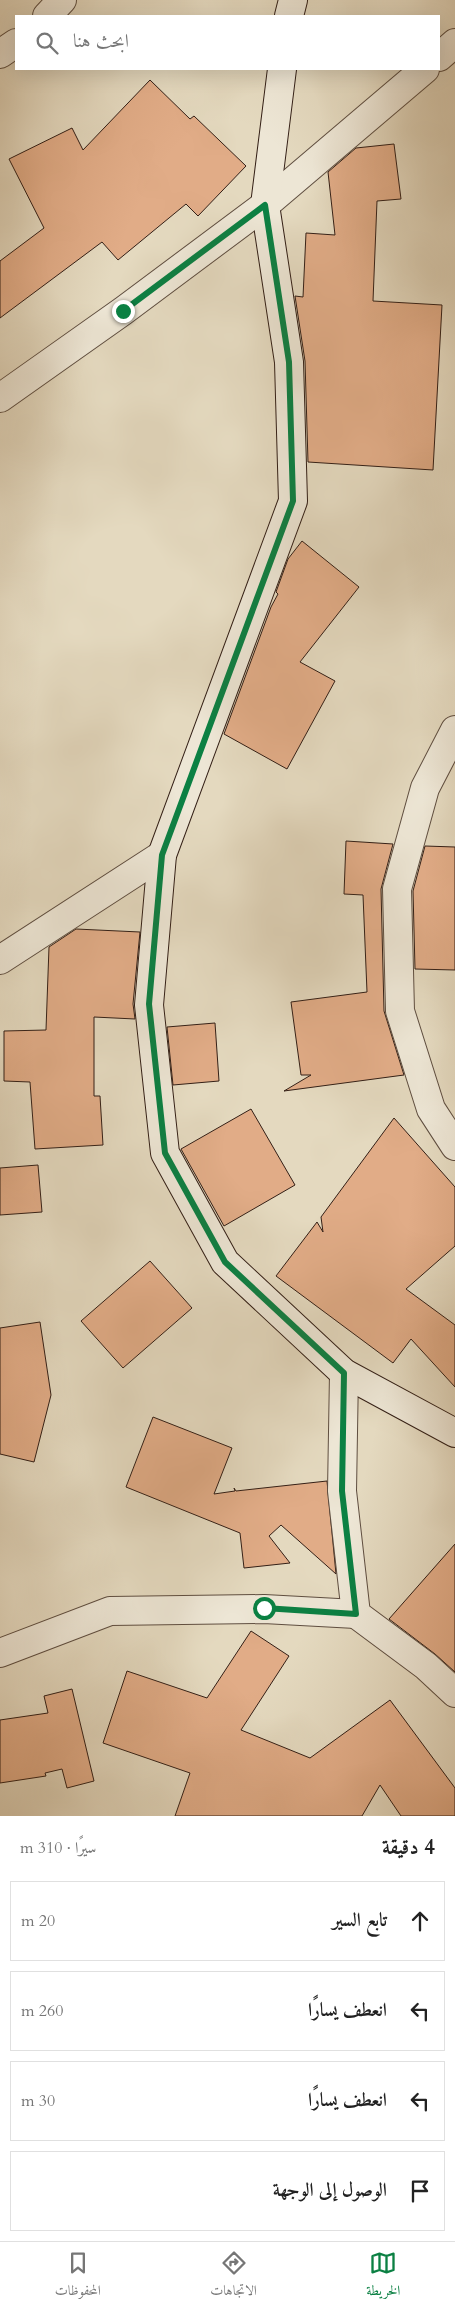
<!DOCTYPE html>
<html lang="ar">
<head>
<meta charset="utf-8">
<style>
  body { margin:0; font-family:Cardo,Amiri,serif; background:#f2f2f2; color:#222; direction:rtl }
  .stop { position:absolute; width:15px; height:15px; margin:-11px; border:4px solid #0b8043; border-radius:50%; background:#fff }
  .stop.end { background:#0b8043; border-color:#fff; box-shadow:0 1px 5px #0008 }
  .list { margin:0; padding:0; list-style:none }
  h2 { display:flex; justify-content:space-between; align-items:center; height:65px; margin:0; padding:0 20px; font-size:21px }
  h2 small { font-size:16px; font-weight:400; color:#767676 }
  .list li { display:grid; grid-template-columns:32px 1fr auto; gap:15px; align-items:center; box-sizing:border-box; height:80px; margin:0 10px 10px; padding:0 10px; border:1px solid #e0e0e0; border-radius:0px }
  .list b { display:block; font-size:19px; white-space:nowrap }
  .list em { font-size:16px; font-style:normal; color:#767676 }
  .icon { flex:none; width:28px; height:28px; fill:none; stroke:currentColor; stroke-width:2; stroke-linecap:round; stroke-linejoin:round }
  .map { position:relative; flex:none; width:455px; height:1816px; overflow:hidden; direction:ltr }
  .search { position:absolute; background:#fff; box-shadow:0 5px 20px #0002; left:15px; right:15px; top:15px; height:55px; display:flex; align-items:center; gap:12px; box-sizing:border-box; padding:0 18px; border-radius:0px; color:#767676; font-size:19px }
  .sheet { height:425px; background:#fff }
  nav { display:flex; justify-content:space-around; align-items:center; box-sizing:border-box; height:70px; border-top:1px solid #e0e0e0; background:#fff; font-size:14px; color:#767676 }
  nav a { display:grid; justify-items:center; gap:2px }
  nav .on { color:#0b8043 }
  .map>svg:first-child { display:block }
  .building { fill:#e1ac87; stroke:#331f16 }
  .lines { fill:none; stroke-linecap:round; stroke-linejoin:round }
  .street-casing { stroke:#5f4e40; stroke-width:30 }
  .secondary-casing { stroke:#331f16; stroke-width:30 }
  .street { stroke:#ede6d5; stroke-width:28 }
  .secondary { stroke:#ede6d5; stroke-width:28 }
  .route { stroke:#0b8043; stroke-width:6 }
</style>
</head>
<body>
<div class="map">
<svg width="455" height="1816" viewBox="0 0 455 1816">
  <rect width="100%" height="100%" fill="#e4d9bf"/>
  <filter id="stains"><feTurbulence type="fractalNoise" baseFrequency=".004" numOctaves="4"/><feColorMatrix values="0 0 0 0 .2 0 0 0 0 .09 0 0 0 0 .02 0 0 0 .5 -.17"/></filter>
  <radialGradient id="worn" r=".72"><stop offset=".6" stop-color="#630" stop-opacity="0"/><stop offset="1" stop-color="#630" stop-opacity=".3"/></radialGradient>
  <!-- building -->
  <g class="building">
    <path d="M150,80l40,39 4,-3 52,50 -48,50 -12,-12 -68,56 -16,-18 -102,76v-57l44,-33 -35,-69 63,-31 11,22z"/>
    <path d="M394,144l7,55 -24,2 -4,100 69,4 -9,165 -125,-8 -3,-101 -10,-65 8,1 3,-64 29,2 -7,-63 28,-24z"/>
    <path d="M302,541l57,46 -59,75 35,19 -48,88 -63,-35 47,-127 7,-13 -2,-2 12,-33z"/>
    <path d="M346,841l47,3 -12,45 3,122 20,64 -120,16 27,-16h-10l-10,-73 76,-10 -4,-97 -19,-1z"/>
    <path d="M425,846l30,1v123l-40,-1 -2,-78z"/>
    <path d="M76,929l64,3 -7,72 2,15 -41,-2v79h6l3,49 -68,4 -5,-67 -26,-1v-50l42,-1 3,-83z"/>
    <path d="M215,1023l4,58 -46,4 -6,-58z"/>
    <path d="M251,1109l44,76 -71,41 -43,-77z"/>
    <path d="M394,1118l61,69v59l-49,43 49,36v62l-44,-48 -18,24 -117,-87 41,-54 6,10 -2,-15z"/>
    <path d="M38,1165l4,47 -42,3v-47z"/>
    <path d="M150,1261l42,47 -69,60 -42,-47z"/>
    <path d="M40,1322l11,73 -17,67 -34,-8v-126z"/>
    <path d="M153,1417l79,31 -18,46 21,-3 -1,-3 2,3 91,-10 9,93 -55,-49 -12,11 21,27 -46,5 -4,-35 -114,-46z"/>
    <path d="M455,1544v128l-20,-18 -46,-35z"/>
    <path d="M251,1631l38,25 -48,74 69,28 80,-58 65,88v28h-54l-21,-31 -18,31h-187l15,-43 -87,-30 24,-72 80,27z"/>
    <path d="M72,1689l22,92 -27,7 -5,-19 -17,4 1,3 -46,7v-63l48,-7 -4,-17z"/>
  </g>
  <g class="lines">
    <defs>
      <g id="street">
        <path d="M47,16l15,-16"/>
        <path d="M0,54l16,-11"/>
        <path d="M439,57l16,-14"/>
        <path d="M0,398l123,-87 142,-106 160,-136"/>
        <path d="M455,730l-30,58 -28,101 3,122 31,98 24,37"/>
        <path d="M0,960l162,-105"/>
        <path d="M344,1373l-2,118 14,123 70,52 29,27"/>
        <path d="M0,1653l110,-42 154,-2 92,5"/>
      </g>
      <g id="secondary">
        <path d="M289,16l4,-16"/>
        <path d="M282,69l-17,136 24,157 4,139 -131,354 -13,150 16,148 60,109 119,111 111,60"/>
      </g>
    </defs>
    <!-- street casing -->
    <use href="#street" class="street-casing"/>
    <!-- secondary casing -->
    <use href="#secondary" class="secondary-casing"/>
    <!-- street -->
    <use href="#street" class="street"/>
    <!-- secondary -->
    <use href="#secondary" class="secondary"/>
  </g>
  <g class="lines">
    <!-- route -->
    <path class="route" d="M123,311l142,-106 24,157 4,139 -131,354 -13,149 16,149 60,109 119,111 -2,118 14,123 -92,-6"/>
  </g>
  <rect width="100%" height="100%" filter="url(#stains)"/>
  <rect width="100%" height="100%" fill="url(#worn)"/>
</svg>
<div class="stop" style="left:264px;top:1608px"></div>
<div class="stop end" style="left:123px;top:311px"></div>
<div class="search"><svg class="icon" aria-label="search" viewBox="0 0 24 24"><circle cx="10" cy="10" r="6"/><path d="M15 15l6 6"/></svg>ابحث هنا</div>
</div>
<section class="sheet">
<h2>4 دقيقة<small>سيرًا · 310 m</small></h2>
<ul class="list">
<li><svg class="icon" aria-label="ahead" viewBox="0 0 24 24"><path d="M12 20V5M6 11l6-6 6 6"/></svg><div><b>تابع السير</b></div><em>20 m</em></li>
<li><svg class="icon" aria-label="left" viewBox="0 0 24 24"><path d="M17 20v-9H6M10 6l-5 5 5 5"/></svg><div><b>انعطف يسارًا</b></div><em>260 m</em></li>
<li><svg class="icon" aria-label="left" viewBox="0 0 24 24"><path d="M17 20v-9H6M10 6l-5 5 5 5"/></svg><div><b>انعطف يسارًا</b></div><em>30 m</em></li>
<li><svg class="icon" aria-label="arrive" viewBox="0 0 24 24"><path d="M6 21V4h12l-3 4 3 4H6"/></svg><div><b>الوصول إلى الوجهة</b></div></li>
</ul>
</section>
<nav>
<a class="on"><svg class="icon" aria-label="map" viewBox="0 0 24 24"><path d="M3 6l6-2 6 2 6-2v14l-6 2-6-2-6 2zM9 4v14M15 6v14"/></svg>الخريطة</a>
<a><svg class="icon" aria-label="directions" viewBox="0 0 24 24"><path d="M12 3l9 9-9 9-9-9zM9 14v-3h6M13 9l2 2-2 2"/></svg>الاتجاهات</a>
<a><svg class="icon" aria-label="saved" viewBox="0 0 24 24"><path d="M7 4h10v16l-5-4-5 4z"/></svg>المحفوظات</a>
</nav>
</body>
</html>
